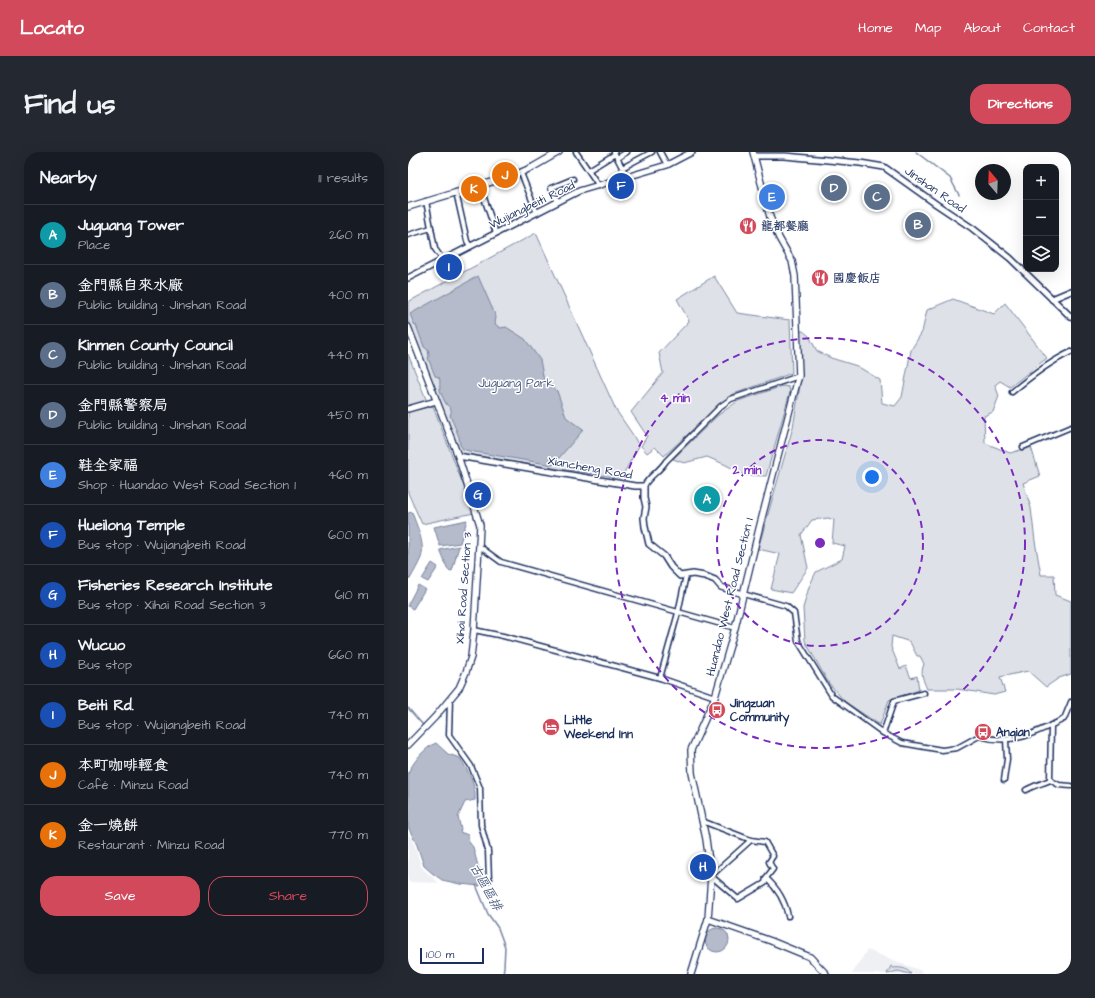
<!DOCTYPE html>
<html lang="en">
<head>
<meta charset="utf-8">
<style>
  body { margin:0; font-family:"Architects Daughter","LXGW WenKai TC",sans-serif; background:#242831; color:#f1f3f6 }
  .controls { position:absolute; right:12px; top:12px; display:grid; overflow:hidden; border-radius:8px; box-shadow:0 4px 16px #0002 }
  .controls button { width:36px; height:36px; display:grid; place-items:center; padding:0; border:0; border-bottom:1px solid #363941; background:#171b24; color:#f1f3f6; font:20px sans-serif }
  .compass { position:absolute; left:567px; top:12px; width:36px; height:36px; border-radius:50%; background:#171b24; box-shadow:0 4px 16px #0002; rotate:341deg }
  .scale { position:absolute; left:12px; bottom:10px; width:64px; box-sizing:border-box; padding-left:4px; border:2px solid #1b2f5e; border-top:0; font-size:11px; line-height:14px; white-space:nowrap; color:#1b2f5e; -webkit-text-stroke:3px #fff; paint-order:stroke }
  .you { position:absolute; left:464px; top:325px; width:14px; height:14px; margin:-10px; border:3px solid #fff; border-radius:50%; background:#1a73e8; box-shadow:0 0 0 6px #1a73e833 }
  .badge { display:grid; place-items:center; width:26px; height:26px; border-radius:50%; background:#d1495b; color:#fff; font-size:13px; font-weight:700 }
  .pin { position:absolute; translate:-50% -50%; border:2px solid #fff; box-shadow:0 1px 4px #0006 }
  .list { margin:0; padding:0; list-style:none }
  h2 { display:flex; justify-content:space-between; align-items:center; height:52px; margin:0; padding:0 16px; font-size:17px }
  h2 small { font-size:13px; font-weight:400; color:#9ea1a6 }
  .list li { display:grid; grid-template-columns:26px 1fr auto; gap:12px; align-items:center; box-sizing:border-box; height:60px; padding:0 16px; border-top:1px solid #363941 }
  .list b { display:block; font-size:15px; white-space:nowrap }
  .list p { margin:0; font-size:13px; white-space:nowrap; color:#9ea1a6 }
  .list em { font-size:13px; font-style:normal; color:#9ea1a6 }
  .actions { display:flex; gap:8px; padding:12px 16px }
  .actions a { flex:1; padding:9px 0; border:1px solid #d1495b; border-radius:16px; text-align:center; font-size:14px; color:#d1495b }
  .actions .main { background:#d1495b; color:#fff }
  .icon { flex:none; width:22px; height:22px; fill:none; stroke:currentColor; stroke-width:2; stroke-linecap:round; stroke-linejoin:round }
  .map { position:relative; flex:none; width:663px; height:822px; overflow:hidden; border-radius:16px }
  header { display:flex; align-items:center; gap:24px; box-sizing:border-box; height:56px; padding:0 20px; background:#d1495b; color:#fff }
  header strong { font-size:19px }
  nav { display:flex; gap:22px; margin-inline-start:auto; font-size:14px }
  .intro { display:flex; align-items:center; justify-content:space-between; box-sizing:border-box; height:96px; padding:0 24px }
  h1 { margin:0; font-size:28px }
  .button { padding:10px 18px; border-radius:16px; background:#d1495b; color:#fff; font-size:14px; font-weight:700 }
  main { display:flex; gap:24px; padding:0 24px }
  aside { flex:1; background:#171b24; border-radius:16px; box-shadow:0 4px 16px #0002 }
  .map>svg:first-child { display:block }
  .built { fill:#eff0f4 }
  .green { fill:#dee1e7; stroke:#7c88a2 }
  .water { fill:#b5bbca; stroke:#77839f }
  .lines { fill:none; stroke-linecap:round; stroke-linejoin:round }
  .stream { stroke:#77839f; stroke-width:1.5 }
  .minor-casing { stroke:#1b2f5e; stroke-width:7 }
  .tertiary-casing { stroke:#1b2f5e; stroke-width:8 }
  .secondary-casing { stroke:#1b2f5e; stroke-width:8 }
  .minor { stroke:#fff; stroke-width:4 }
  .tertiary { stroke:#fff; stroke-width:5 }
  .secondary { stroke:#fff; stroke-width:5.5 }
  .ring { fill:none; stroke:#7b2cbf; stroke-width:2; stroke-dasharray:7 5 }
  .labels { text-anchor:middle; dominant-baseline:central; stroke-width:3; stroke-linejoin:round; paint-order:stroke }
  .street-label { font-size:12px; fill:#1b2f5e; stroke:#fff }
  .poi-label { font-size:12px; font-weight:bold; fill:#1b2f5e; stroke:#fff; text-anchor:start }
  .park-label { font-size:12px; fill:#4c5c80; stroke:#fff }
  .water-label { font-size:13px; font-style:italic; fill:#49597e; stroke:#fff }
  .centre { fill:#7b2cbf; stroke:#fff; stroke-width:2 }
  .ring-label { font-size:12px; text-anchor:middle; font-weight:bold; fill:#7b2cbf; stroke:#fff; stroke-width:3; stroke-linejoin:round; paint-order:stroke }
</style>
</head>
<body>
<header>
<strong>Locato</strong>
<nav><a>Home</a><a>Map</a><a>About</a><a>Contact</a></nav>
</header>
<div class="intro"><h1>Find us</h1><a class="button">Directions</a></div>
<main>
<aside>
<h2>Nearby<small>11 results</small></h2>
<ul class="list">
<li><span class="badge" style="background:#0f9aa8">A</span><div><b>Juguang Tower</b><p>Place</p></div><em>260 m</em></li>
<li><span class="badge" style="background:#5c6f8a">B</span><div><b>金門縣自來水廠</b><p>Public building · Jinshan Road</p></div><em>400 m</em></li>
<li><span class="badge" style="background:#5c6f8a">C</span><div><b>Kinmen County Council</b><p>Public building · Jinshan Road</p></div><em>440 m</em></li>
<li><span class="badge" style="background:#5c6f8a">D</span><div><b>金門縣警察局</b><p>Public building · Jinshan Road</p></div><em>450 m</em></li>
<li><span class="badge" style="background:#3f7fe0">E</span><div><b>鞋全家福</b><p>Shop · Huandao West Road Section 1</p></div><em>460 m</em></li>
<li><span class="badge" style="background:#1a4fb4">F</span><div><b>Hueilong Temple</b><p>Bus stop · Wujiangbeiti Road</p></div><em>600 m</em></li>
<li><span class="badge" style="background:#1a4fb4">G</span><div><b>Fisheries Research Institute</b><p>Bus stop · Xihai Road Section 3</p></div><em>610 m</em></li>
<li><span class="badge" style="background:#1a4fb4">H</span><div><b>Wucuo</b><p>Bus stop</p></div><em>660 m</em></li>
<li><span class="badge" style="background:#1a4fb4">I</span><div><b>Beiti Rd.</b><p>Bus stop · Wujiangbeiti Road</p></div><em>740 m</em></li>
<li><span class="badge" style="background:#e8710a">J</span><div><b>本町咖啡輕食</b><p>Café · Minzu Road</p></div><em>740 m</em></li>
<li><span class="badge" style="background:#e8710a">K</span><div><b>金一燒餅</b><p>Restaurant · Minzu Road</p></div><em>770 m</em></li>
</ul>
<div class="actions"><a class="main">Save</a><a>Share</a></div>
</aside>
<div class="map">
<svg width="663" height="822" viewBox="0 0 663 822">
  <rect width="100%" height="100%" fill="#fff"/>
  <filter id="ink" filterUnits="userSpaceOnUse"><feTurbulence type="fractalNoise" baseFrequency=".025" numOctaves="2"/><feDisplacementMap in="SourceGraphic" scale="8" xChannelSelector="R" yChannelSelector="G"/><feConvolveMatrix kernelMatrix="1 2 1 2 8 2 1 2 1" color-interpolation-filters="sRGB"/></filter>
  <g filter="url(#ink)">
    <!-- built -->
    <g class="built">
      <path d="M0,681l7,13 6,20 3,4 15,13 -31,-1z"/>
      <path d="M459,798l55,21 -1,3h-69z"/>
    </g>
    <!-- green -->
    <g class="green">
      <path d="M128,81l80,177 17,25 6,11 -18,32 -162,-24 -51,-134v-18z"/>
      <path d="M306,124l23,37 53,7 2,53 -61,22 -67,61 -9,-9 -8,6 -6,-7 6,-10 -16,-24 32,-39 -4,-20 30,-32 -12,-22z"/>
      <path d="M545,147l41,15 11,-11 42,55 -37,29 -10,-6 -5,4 4,11 -6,16 -9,4 1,27 25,10 21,-6 9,29 -17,7 8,25 4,33 6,34h13l1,20 16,6v73l-12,4 -13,9 -18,-16 -28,6 5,15 -11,3 -37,-6h-30c-4,-9 -7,-16 -3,-25l-4,-8h-3l-7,-14 -18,-6 -1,11 9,22 6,-3 5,12 6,-2 2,14 -30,10 -9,25 -35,-23 -17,-20 -23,-41 -2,-33 6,-21 7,-15 26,-13 3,-13 -13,-3 2,-23 -6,-2 -16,2 -11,15 7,33 -17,25 -20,-4 9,-35 -22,-5 35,-122 9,-53 -3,-43h4l6,5 8,15 14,7 26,8 23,14 2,23 13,3 7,-9 9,-47 11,-18 5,-22z"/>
      <path d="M0,202l18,45 -2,3 -16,4z"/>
      <path d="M375,234l6,1 1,5 -24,84 -21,-1 -21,-11 -17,-7 -23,6 -11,-4 44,-43 21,-15z"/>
      <path d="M25,254l41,107 -52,11 -14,-31v-81z"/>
      <path d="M483,814l2,1v1c7,-1 14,0 18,6 -5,0 -9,-3 -14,-3 -4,1 -6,3 -10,3z"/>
    </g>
    <!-- water -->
    <g class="water">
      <path d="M70,124l18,41 -1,7 5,4 6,-1 19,12 15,21 4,21 13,10 9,26 17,13 -30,35 -84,-14 -6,-2 -3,-4 -1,-8 -9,-22c4,-7 -3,-8 -5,-13 -2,-4 -4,-8 -5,-12 -1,-5 1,-8 -1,-13l-4,-1 -7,-18 1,-2 -1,-6 -4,-3 -8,-22 -2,-1 -4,-10z"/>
      <path d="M4,360c4,13 14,32 9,46 -3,7 -7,14 -11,21l-2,-2v-64z"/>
      <path d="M59,368l-7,23 -20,3 -6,-19z"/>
      <path d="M51,394l-7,25 -4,-1 -8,-20z"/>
      <path d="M24,411l6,4 -10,15 -6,-3z"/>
      <path d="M10,433l7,4 -12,20 -5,-3v-2z"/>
      <path d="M28,591l12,11 12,4c8,13 16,26 15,42l-10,2 -7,15 3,12 -1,3 8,3 1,7 4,5 5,19 4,6 1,8 -3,6 -20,-2 -18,-4 -10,-7 -8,-7 -7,-21 -9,-18v-53c4,-11 17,-27 28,-31z"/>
      <circle cx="309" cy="788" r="12"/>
    </g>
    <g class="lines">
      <!-- stream -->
      <g class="stream">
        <path d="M508,0l34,26 9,17"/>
        <path d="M0,556l15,17"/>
        <path d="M68,733l12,29 10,14 7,19 -1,20 -1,7"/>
      </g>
      <defs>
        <g id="minor">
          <path d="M168,0l23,34"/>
          <path d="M206,0l13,25"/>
          <path d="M252,0l7,13"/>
          <path d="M209,6l10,-6"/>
          <path d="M214,16l30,-16"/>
          <path d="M181,18l26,-16"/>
          <path d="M113,21l16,40"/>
          <path d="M72,34l16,47"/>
          <path d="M48,40l11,49 3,5"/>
          <path d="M18,49l9,48 8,11"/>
          <path d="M150,50l-7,-14 22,-9"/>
          <path d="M0,83l23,-7"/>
          <path d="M604,240c18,-15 37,-30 59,-40"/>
          <path d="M615,295l48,-20"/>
          <path d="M236,334c5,-10 15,-14 22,-25l55,-55 10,-7 68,-23"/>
          <path d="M71,394l22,16 234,66"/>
          <path d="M335,442l43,12 8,7 4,28 34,55 51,37 19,10 40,7 15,-2 22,-12c33,10 57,-3 85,-17l7,-17"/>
          <path d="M66,478l29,6 157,42 55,19"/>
          <path d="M252,526l18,-65 8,-38"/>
          <path d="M42,547l-1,36 22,31 9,22 1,37 7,26 1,29"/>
          <path d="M475,581l11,-32 30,-8"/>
          <path d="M596,628l3,-21 -1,-19"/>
          <path d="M642,628l9,5 12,1"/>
          <path d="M618,638c8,-5 16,-6 24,-10l1,-55"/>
          <path d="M294,669l49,19 -40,36 27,23 27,-16 1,-5"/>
          <path d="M343,688l14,2 8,14 -4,6 4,7 -7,9c11,10 19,23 22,38"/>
        </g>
        <g id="tertiary">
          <path d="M347,4h30l75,7 24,4 52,37 36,24 38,30 61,59"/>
          <path d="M0,126l171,-87 88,-26 25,-13"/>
          <path d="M644,147l19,-8"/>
          <path d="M0,257l28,-8"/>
          <path d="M50,304l177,30h9v12l2,9 -2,11 1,9 4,17 15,12 7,11 9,9 13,-2 12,2 10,4 6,7 22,7"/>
        </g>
        <g id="secondary">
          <path d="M0,55l107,-32 18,-8 26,-15"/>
          <path d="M0,175l50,129 22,69 -1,21 -5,84 -3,27 -5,15 -7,16 -24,29 -27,28"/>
          <path d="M300,767l63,22 39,16 16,17"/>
          <path d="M283,822l17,-55 3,-43 -5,-37 -14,-66 -1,-23 24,-53 20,-69 24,-99 38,-147 2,-6 -4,-100 -3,-15 -13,-23 -9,-21 -17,-65"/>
        </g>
      </defs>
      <!-- minor casing -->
      <use href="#minor" class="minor-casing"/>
      <!-- tertiary casing -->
      <use href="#tertiary" class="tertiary-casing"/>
      <!-- secondary casing -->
      <use href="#secondary" class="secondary-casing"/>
      <!-- minor -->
      <use href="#minor" class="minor"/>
      <!-- tertiary -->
      <use href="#tertiary" class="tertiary"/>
      <!-- secondary -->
      <use href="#secondary" class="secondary"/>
    </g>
  </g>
  <!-- distance rings -->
  <g class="ring">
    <circle cx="412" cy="391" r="103"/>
    <circle cx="412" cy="391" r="205"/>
  </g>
  <!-- icons -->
  <defs>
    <symbol id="restaurant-disc" viewBox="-11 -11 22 22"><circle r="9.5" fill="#d1495b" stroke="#fff"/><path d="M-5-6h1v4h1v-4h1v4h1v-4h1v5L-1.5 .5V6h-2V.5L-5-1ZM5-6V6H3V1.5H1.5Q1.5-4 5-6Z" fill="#fff"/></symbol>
    <symbol id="bus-disc" viewBox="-11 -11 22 22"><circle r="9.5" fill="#d1495b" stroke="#fff"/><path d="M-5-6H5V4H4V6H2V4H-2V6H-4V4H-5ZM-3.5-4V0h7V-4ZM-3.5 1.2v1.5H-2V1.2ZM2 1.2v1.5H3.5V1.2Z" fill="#fff"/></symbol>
    <symbol id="hotel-disc" viewBox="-11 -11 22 22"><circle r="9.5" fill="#d1495b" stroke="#fff"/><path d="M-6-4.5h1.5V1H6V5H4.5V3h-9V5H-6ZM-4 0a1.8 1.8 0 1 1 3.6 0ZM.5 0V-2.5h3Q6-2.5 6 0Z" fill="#fff"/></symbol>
  </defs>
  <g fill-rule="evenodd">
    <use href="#restaurant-disc" x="330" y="64" width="20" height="20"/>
    <use href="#restaurant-disc" x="402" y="116" width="20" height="20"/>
    <use href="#bus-disc" x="299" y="548" width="20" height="20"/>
    <use href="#hotel-disc" x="133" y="565" width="20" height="20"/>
    <use href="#bus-disc" x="565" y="570" width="20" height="20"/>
  </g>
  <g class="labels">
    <!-- street labels -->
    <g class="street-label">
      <text transform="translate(527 38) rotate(35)">Jinshan Road</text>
      <text transform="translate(124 53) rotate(-26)">Wujiangbeiti Road</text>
      <text transform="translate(182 316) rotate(10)">Xiancheng Road</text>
      <text transform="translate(56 436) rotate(-86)">Xihai Road Section 3</text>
      <text transform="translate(322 445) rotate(-76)">Huandao West Road Section 1</text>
    </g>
    <!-- poi labels -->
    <g class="poi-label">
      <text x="353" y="74">龍都餐廳</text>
      <text x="425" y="126">國慶飯店</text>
      <text x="322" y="551">Jingzuan<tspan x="322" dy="14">Community</tspan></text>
      <text x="156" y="568">Little<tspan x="156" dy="14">Weekend Inn</tspan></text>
      <text x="588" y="580">Anqian</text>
    </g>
    <!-- park labels -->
    <g class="park-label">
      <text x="108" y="231">Juguang Park</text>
    </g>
    <!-- water labels -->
    <g class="water-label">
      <text transform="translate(78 735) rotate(61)">古區區排</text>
    </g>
  </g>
  <circle cx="412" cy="391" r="6" class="centre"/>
  <g class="ring-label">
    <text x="267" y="250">4 min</text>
    <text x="339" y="322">2 min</text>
  </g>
</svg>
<div class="controls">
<button>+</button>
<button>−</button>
<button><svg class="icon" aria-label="layers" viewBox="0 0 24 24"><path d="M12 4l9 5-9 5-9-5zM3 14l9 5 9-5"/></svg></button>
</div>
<svg class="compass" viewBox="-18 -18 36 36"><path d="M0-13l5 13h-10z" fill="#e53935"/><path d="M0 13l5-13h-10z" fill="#9ea1a6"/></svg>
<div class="scale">100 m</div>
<div class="you"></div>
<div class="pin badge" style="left:299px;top:347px;background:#0f9aa8">A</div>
<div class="pin badge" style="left:510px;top:73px;background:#5c6f8a">B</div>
<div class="pin badge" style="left:469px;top:45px;background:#5c6f8a">C</div>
<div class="pin badge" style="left:426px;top:36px;background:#5c6f8a">D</div>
<div class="pin badge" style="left:364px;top:45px;background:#3f7fe0">E</div>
<div class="pin badge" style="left:213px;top:34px;background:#1a4fb4">F</div>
<div class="pin badge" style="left:70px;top:343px;background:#1a4fb4">G</div>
<div class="pin badge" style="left:295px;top:715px;background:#1a4fb4">H</div>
<div class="pin badge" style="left:41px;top:115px;background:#1a4fb4">I</div>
<div class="pin badge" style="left:97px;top:23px;background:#e8710a">J</div>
<div class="pin badge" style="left:66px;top:37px;background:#e8710a">K</div>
</div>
</main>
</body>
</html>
